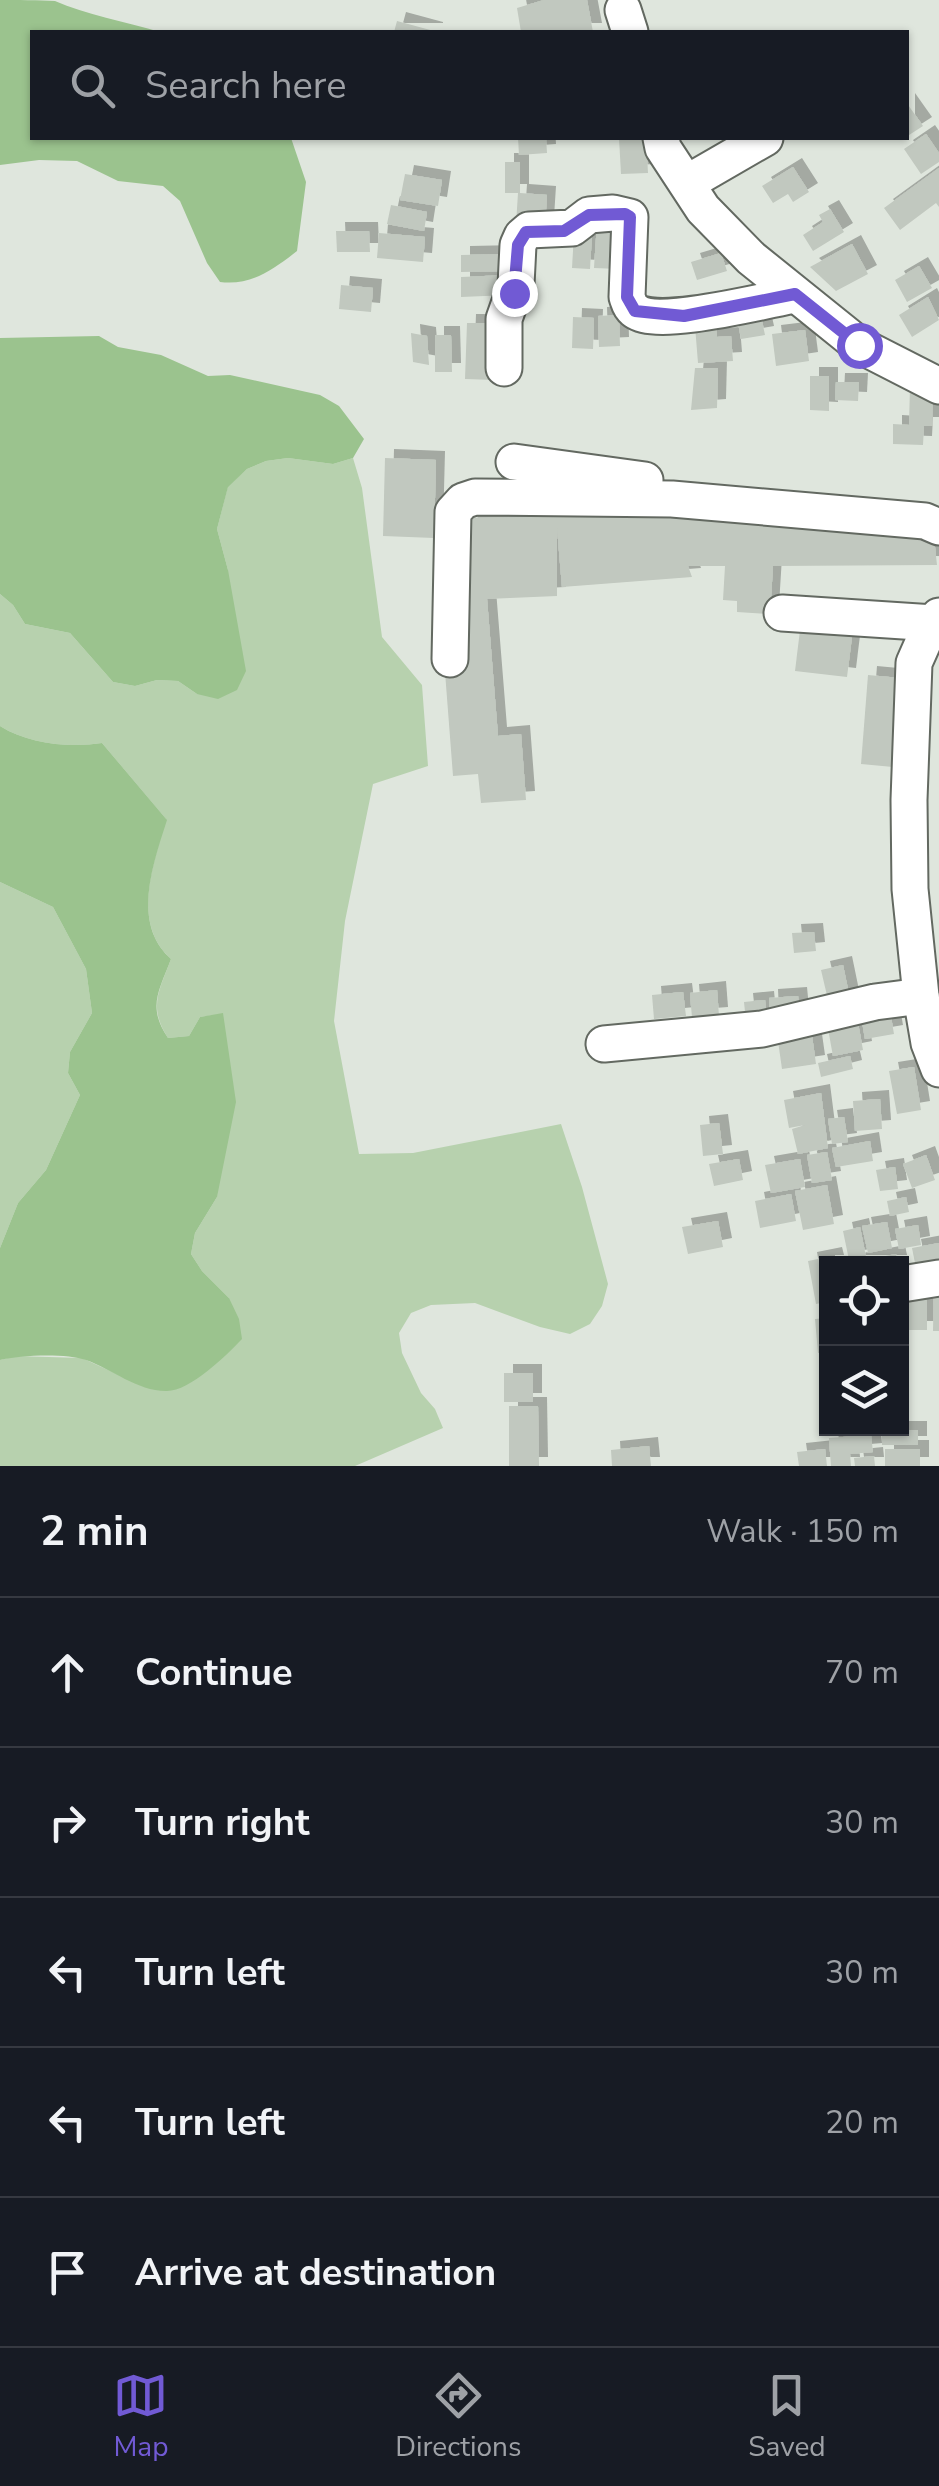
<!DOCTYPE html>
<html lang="en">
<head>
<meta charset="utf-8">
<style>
  body { margin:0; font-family:"Nunito Sans",sans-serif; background:#20242c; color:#f1f3f6 }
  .controls { position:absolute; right:30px; bottom:30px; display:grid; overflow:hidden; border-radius:0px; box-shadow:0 2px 8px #0004 }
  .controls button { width:90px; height:90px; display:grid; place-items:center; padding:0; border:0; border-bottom:2px solid #363941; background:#171b24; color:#f1f3f6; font:50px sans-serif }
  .stop { position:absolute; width:30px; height:30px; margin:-22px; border:8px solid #715ad4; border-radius:50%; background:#fff }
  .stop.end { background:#715ad4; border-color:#fff; box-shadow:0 2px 10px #0008 }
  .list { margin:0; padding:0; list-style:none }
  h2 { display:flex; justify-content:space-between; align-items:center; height:130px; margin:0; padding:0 40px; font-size:42px }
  h2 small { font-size:32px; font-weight:400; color:#9ea1a6 }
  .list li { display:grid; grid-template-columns:65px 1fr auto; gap:30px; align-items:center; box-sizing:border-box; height:150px; padding:0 40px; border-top:2px solid #363941 }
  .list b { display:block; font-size:38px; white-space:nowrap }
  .list em { font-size:32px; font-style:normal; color:#9ea1a6 }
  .icon { flex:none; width:55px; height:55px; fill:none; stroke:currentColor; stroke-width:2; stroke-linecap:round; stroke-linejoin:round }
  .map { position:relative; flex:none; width:939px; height:1466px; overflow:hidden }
  .search { position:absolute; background:#171b24; box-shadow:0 2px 8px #0004; left:30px; right:30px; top:30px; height:110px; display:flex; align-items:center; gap:25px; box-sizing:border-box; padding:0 35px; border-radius:0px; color:#9ea1a6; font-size:38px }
  .sheet { height:880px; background:#171b24 }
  nav { display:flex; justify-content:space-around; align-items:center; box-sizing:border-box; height:140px; border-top:2px solid #363941; background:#171b24; font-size:28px; color:#9ea1a6 }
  nav a { display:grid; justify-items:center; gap:5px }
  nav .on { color:#715ad4 }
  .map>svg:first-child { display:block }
  .green { fill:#b7d1ae }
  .forest { fill:#9bc38e }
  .building { fill:#c1c8bf; filter:url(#shadow) }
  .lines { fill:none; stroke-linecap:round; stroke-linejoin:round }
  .minor-casing { stroke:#636961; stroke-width:39 }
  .minor { stroke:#fff; stroke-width:35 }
  .route { stroke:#715ad4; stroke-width:12 }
</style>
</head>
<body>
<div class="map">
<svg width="939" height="1466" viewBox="0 0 939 1466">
  <defs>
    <filter id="shadow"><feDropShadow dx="9" dy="-9" stdDeviation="0" flood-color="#0004"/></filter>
  </defs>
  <rect width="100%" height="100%" fill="#dfe6dd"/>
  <!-- green -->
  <g class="green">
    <path d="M288,458l45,6 20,-6 9,30 20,149 40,48 6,81 -55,18 -28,137 -11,100 25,133 54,-1 148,-29 21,63 26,97 -6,22 -12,18 -20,10 -30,-7 -65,-24 -44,2 -20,8 -12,20 3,20 19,40 14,16 8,19 -88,38h-355v-106l15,-4 67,2 63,29 84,-89 -27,-27 -11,-17 4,-21 22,-36 6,-183 -23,3 -11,19 -21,2c-20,-31 -9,-47 3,-79 -40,-36 -18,-94 -5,-140l-64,-76c-32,5 -74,1 -102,-17v-132l13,11 12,19 45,9 43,49 22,4 22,-6 21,1 19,13 31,-124 -11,-41 11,-43 19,-17 19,-8z"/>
    <path d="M0,882l53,25 33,62 6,44 -22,39 -2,21 12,22 -34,75 -28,33 -18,45z"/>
  </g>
  <!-- forest -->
  <g class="forest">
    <path d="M0,0c15,0 41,0 55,1 30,13 71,21 105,31h-128v106h259l15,44 -9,69c-24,19 -47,35 -77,31l-13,-19 -27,-62 -17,-15 -45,-5 -41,-20 -38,-1 -39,5z"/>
    <path d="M99,336l19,11 43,8 47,21 22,-1 90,20 19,11 25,33 -11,19 -20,6 -45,-6 -22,3 -19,8 -19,18 -11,42 11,41 18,101 -9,19 -19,9 -21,-5 -19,-13 -21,-1 -22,6 -22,-4 -43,-49 -45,-9 -12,-19 -13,-11v-256z"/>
    <path d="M0,726c28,18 70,22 102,17l65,77c-14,44 -36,104 4,139 -12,32 -24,48 -3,79l21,-2 11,-19 23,-4 13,89 -19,95 -22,36 -4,21 11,17 27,27 10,21 3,20c-16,17 -53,53 -76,52 -29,0 -54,-22 -80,-31 -20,-7 -66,-5 -86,0v-112l18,-45 28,-33 34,-75 -12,-22 2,-21 22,-39 -6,-44 -33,-62 -53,-25z"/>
  </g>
  <!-- building -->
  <g class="building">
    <path d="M544,0h43l6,32h-72l-4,-24z"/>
    <path d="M397,21l37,10v1h-40z"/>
    <path d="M906,102l17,24 -17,11z"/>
    <path d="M926,134l13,19v9l-18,12 -17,-25z"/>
    <path d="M518,138h28l1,15 -28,2z"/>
    <path d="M619,138h27l2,35 -27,1z"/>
    <path d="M505,162h15v31l27,2 -2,31 -29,-2 2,-31h-13z"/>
    <path d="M793,167l16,25 -16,10 -5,-8 -15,9 -11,-17z"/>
    <path d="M939,168v39l-3,-4 -36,27 -16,-22z"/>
    <path d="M405,174l37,6 -4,26 -38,-6z"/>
    <path d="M391,205l36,7 -3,19 -37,-7z"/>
    <path d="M830,209l14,23 -31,19 -10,-16 20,-13 -4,-7z"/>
    <path d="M597,223l25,1 -3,45 -25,-1z"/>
    <path d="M336,231h33l1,21h-33z"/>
    <path d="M379,233l46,4 -2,25 -46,-4z"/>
    <path d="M574,233l18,1 -2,35 -18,-1z"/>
    <path d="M852,244l16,30 -32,17 -26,-24z"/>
    <path d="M721,253l6,18 -30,9 -6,-18z"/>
    <path d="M508,254v17l-47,1v-17z"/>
    <path d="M919,266l13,22 -25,14 -12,-22z"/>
    <path d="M508,275l1,20 -48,2v-20z"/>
    <path d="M341,285l32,3 -2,24 -32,-3z"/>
    <path d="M928,297l11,23 -27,17 -13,-22z"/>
    <path d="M759,307l6,28 -24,4 -5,-28z"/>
    <path d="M619,315l1,31 -21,1 -1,-31z"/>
    <path d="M573,317l21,1 -1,31 -21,-1z"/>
    <path d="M467,323h28l-1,57 -29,-1z"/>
    <path d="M716,325l1,12 14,-1 2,25 -35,2 -3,-37z"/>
    <path d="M805,330l4,31 -33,5 -4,-32z"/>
    <path d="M411,333l16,3 2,29 -16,-3z"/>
    <path d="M435,335h16l1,37h-17z"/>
    <path d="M695,368h23l-1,40 -26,2z"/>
    <path d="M810,376h19v35l-19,-1z"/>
    <path d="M836,382h23l-1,19 -23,-1z"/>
    <path d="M910,386l23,1 -1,39h-8l-1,19 -30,-1v-20l16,1z"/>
    <path d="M385,458l51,2 -2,78 -51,-2z"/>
    <path d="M686,506l3,13 244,10 4,36 -164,1 -3,48 -33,-2v-11l-14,-1 2,-34h-37l4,11 -130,10 -5,-59v68l-70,3 11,137 23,-2 5,66 -45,3 -3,-29 -25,2 -8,-104 9,-97 17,-1 -3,-56 88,-1z"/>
    <path d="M801,622l52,6 -6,49 -52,-6z"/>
    <path d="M868,675l32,3 -7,89 -32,-3z"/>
    <path d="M814,932l2,19 -22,2 -2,-20z"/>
    <path d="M843,965l7,34 -21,5 -8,-34z"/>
    <path d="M717,990l2,26 -27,2 -2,-25z"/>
    <path d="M683,992l3,24 -32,3 -2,-24z"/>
    <path d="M798,996l2,21 -30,3 -1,-22z"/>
    <path d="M765,1000l2,20 -21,2 -2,-20z"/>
    <path d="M890,1011l4,23 -29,5 -4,-23z"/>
    <path d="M858,1023l5,27 -30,6 -5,-27z"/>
    <path d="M812,1036l4,28 -34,5 -4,-28z"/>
    <path d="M850,1056l3,13 -32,8 -3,-14z"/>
    <path d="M914,1067l7,43 -24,4 -8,-43z"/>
    <path d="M821,1093l7,55 -30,6 -6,-25 13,-4 -16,3 -5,-28z"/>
    <path d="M880,1099l2,30 -27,2 -2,-30z"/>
    <path d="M844,1117l4,25 -16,2 -4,-25z"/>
    <path d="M719,1123l4,31 -20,2 -3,-31z"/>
    <path d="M870,1141l3,20 -37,6 -4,-19z"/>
    <path d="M827,1152l5,28 -20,3 -5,-28z"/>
    <path d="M926,1155l9,25 -23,8 -9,-24z"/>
    <path d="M739,1159l4,21 -29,6 -5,-22z"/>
    <path d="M800,1159l5,28 -34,6 -6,-28z"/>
    <path d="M895,1167l3,22 -18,2 -4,-21z"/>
    <path d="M827,1185l7,39 -31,6 -8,-39z"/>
    <path d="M791,1194l5,27 -36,7 -5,-27z"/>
    <path d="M906,1197l3,15 -19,4 -3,-15z"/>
    <path d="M718,1221l5,26 -35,7 -6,-27z"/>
    <path d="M887,1222l5,26 -24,5 -6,-27z"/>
    <path d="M918,1225l3,20 -22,4 -4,-20z"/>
    <path d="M860,1227l6,30 -17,3 -6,-29z"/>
    <path d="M939,1243v33l-22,-3 -5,-25z"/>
    <path d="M896,1254l2,10h-44v-2z"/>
    <path d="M833,1256l2,8h-9v38l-10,2 -8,-43z"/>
    <path d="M934,1282h5v49h-6z"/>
    <path d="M902,1299l25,1v30h-25z"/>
    <path d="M826,1318v34l-8,1 -3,-34z"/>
    <rect x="504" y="1373" width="29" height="29"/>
    <path d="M509,1406h29l1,60h-30z"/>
    <rect x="882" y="1430" width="36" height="15"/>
    <path d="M871,1435l2,17 -23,2 1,12h-20l-2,-28z"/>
    <path d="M649,1446l2,20h-39l-1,-16z"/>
    <path d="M825,1449l2,17h-28l-2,-14z"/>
    <rect x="885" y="1449" width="35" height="17"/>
    <path d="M874,1456l1,10h-20l-1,-8z"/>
  </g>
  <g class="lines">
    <defs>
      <g id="minor">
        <path d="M623,10l7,22"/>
        <path d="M661,138l2,10 40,61 48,49 108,87 80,41"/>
        <path d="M687,183l78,-45"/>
        <path d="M504,368v-49l12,-34 2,-40 4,-9 7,-6 43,-2 17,-13 24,-2 17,4 -3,80c2,5 2,9 7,13 21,19 132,-10 161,-15"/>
        <path d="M514,462l131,18"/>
        <path d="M782,613l152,10"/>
        <path d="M939,616l-10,13 -15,34 -5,137 1,89 11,107 8,47 10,26"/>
        <path d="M450,659l3,-147 10,-11 12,-4 197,2 253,22 14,6"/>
        <path d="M604,1044l158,-15 113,-27 46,-6"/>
        <path d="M902,1284l37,-6"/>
      </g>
    </defs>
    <!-- minor casing -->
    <use href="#minor" class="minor-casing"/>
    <!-- minor -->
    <use href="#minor" class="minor"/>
  </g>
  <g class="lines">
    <!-- route -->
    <path class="route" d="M514,293l4,-48 8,-13 38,-1 25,-16 36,-1 5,3 -3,80 8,14 49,5 111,-22 64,51"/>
  </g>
</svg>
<div class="controls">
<button><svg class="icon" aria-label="locate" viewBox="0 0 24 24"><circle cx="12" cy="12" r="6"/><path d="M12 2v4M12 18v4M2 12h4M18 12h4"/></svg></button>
<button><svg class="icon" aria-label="layers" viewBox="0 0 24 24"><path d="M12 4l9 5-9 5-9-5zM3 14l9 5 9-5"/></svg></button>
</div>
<div class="stop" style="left:859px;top:345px"></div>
<div class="stop end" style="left:514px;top:293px"></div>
<div class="search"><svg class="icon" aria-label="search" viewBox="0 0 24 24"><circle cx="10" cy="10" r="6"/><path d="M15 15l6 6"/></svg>Search here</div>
</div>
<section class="sheet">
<h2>2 min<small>Walk · 150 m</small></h2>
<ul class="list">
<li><svg class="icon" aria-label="ahead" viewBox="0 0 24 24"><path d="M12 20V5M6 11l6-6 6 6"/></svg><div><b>Continue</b></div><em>70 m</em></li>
<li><svg class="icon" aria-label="right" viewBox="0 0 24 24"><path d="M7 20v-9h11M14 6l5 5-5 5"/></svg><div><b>Turn right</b></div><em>30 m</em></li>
<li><svg class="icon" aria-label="left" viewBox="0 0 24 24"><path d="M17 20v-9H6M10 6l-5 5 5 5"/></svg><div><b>Turn left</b></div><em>30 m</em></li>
<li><svg class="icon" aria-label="left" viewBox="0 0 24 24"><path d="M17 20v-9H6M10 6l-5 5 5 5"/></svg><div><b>Turn left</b></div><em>20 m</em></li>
<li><svg class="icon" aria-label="arrive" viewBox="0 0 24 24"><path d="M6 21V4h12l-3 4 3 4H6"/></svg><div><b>Arrive at destination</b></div></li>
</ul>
</section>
<nav>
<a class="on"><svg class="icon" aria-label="map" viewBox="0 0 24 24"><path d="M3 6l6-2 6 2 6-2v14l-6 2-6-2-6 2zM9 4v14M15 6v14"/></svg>Map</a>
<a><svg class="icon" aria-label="directions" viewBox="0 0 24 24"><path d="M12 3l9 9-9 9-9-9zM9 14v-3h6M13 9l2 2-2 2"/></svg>Directions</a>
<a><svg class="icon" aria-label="saved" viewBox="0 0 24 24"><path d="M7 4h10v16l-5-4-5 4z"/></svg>Saved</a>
</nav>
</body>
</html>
